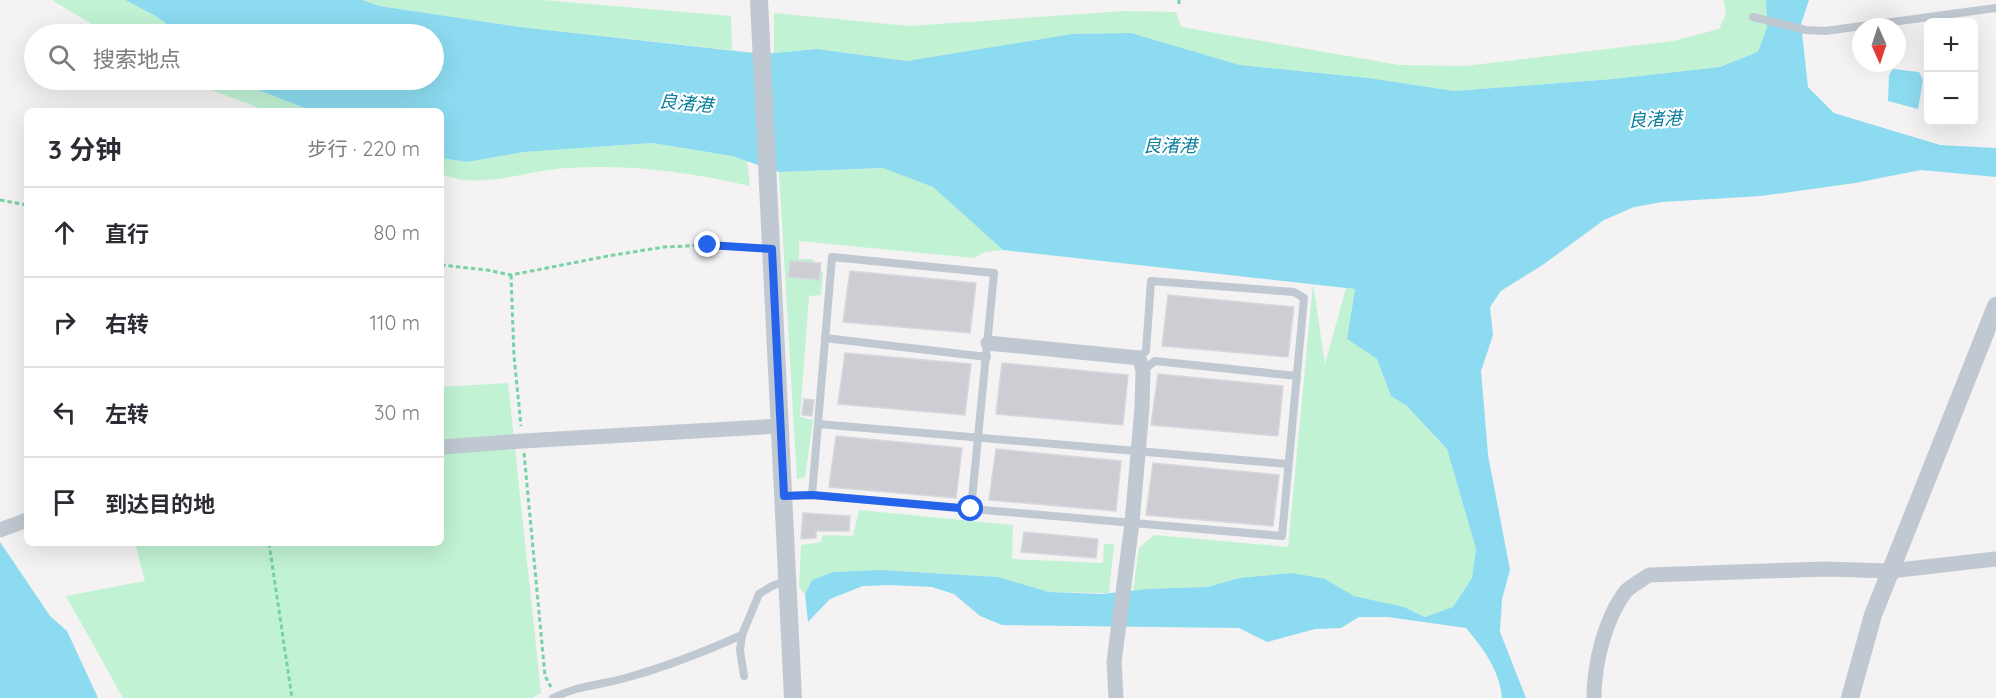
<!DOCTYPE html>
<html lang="zh">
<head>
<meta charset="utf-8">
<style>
  body { margin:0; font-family:Quicksand,"Noto Sans SC",sans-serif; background:#f7f7f7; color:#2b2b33 }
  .controls { position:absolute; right:18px; top:18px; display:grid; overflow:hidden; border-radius:9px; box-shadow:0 6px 24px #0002 }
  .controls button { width:54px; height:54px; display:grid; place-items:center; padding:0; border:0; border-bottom:2px solid #e1e1e2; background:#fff; color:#2b2b33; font:30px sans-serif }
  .compass { position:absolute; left:1852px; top:18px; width:54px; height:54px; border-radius:50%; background:#fff; box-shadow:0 6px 24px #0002; rotate:177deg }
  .stop { position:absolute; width:18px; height:18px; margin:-14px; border:4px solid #2563eb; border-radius:50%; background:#fff }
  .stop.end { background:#2563eb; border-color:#fff; box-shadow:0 2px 6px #0008 }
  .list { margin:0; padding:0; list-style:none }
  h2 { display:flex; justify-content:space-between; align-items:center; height:78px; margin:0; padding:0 24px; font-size:26px }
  h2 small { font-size:20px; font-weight:400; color:#7c7c81 }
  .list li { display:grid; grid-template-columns:39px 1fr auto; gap:18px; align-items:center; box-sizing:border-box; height:90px; padding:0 24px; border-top:2px solid #e1e1e2 }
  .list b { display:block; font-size:22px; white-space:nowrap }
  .list em { font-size:20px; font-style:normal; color:#7c7c81 }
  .icon { flex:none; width:33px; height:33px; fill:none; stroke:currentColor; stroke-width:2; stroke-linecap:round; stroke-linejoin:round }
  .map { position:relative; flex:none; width:1996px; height:698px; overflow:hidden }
  .search { position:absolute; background:#fff; box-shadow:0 6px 24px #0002; left:24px; top:24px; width:420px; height:66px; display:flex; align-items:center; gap:15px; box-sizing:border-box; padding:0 21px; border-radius:33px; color:#7c7c81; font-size:22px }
  .panel { position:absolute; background:#fff; box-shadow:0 6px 24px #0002; left:24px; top:108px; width:420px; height:438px; border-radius:9px }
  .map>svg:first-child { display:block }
  .green { fill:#c1f2d4 }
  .water { fill:#8cdbf0 }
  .building { fill:#ccced4; stroke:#d6d8dd; stroke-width:1.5 }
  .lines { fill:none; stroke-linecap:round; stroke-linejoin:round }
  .path { stroke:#77d2a5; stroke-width:3; stroke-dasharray:4.5 3; stroke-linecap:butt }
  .service { stroke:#c0c9d2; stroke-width:8 }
  .minor { stroke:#c0c9d2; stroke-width:15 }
  .tertiary { stroke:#c0c9d2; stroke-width:18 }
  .route { stroke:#2563eb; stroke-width:8 }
  .labels { text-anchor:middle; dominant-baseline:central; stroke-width:4.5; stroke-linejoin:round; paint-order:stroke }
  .water-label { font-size:18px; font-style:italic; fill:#087d9c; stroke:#fff }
</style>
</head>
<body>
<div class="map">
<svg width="1996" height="698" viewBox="0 0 1996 698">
  <rect width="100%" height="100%" fill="#f4f2f2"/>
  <!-- green -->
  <g class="green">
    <path d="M52,0h73l29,15 27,19h-73z"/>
    <path d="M364,0h179l188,16 1,34 -212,-23 -141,-21z"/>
    <path d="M1724,0h42l1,27 -9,26 -38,14 -107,12 -159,12 -85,-13 -129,-13 -109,-32 -59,1 -165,27 -90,-12 -43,4v-40l135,13 215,-15 52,1 5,15 218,38 66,1 208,-25 46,-12 7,-15z"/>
    <path d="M190,80h47l6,4 69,27h-45l-61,-23z"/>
    <path d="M652,143l80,13 15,5 3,25c-60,-14 -120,-22 -182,-18 -35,2 -69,15 -105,12 -7,-1 -15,-4 -22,-6v-16l26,4 57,-10z"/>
    <path d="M883,168l50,19 70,63 -18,2 -11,6 -175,-17v18h13l11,14 -2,22 -12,1 -9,121 13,3 -8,57 -8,2 -18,-307z"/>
    <path d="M1313,284l12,80 21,-76 9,1 -8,50 30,20 14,37 16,10 40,43 29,100 -4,29 -19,29 -27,10 -22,-10 -50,-11 -29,-17 -85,-1 -33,9 -74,4 6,-43 15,-13 134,12z"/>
    <path d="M508,383l33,310 -9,5h-409l-57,-102 79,-15 -10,-38h306v-156z"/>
    <path d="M859,510l154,15 -1,34 91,4 1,-19h10l-5,49 -60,-1 -51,-15 -117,-7 -48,2 -21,8 -7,14 -6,-7 2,-42 20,-3 2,-7 30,1z"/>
  </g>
  <!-- water -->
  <g class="water">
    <path d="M125,0h238l16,6 141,21 243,27 54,-5 90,12 165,-27 59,-1 109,32 129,13 85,13 159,-12 107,-12 38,-15 9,-25 -1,-27h43l-8,24 7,63 26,26 106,32 56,3v29l-75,-7 -66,13 -94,13 -99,6 -28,5 -30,13 -60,44 -43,27 -11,16 3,28 -12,36 7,84 22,115 -8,29 -2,33 26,66h-24c-2,-27 -19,-50 -36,-70l-78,-11h-29l-18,11 -26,1 -48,13 -28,-14 -237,-3 -22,-9 -26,-22 -22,-7 -41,-2 -28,1 -33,13 -22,23 -3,-28 7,-14 21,-8 48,-2 117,7 51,15 52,2 48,-5 58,-2 33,-9 52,-5 33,6 29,17 50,11 21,10 28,-10 19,-29 4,-29 -29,-100 -40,-43 -16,-10 -14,-37 -30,-20 8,-50 -352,-39 -70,-63 -50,-19 -104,4 -47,-16 -80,-13 -128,9 -57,10 -26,-4v-47h-129l-69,-27 -6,-4h197v-46h-253l-27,-19z"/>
    <path d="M1893,69l26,3 4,8 -5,29 -30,-8 1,-26z"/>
    <path d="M0,542l50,74 17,15 31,67h-98z"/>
  </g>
  <!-- building -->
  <g class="building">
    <path d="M790,261l31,2 -2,17 -31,-3z"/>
    <path d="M850,271l126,12 -6,50 -127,-11z"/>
    <path d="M1168,295l126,12 -6,50 -126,-11z"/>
    <path d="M845,353l126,11 -6,51 -127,-11z"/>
    <path d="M1002,363l126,12 -5,50 -127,-11z"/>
    <path d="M1158,374l125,12 -5,50 -127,-11z"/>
    <path d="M804,399l10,1 -2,16 -10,-1z"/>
    <path d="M836,436l126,12 -6,50 -127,-11z"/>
    <path d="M996,449l125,12 -5,50 -127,-11z"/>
    <path d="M1153,463l126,12 -6,51 -127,-11z"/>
    <path d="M803,513l47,3 -1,15h-33v7l-15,1z"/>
    <path d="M1024,532l74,7 -2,19 -75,-6z"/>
  </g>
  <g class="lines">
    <!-- path -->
    <g class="path">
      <path d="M1179,0v4"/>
      <path d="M0,200l27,5"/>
      <path d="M441,265l46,5 24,5 97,-19 56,-9 44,-2 47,3"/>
      <path d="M511,275l3,81 7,70"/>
      <path d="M524,453l21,223 6,11"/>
      <path d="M269,543l23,155"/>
    </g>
    <!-- service -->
    <g class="service">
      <path d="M1753,17l53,13 19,1 171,-23"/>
      <path d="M825,338l162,19"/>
      <path d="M1143,370l12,-9 142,15"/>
      <path d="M818,424l470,40"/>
      <path d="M812,495l20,-238 162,16 -23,236"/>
      <path d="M784,496l28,-1 470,41 22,-238 -10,-6 -143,-11 -5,70 -7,7"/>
      <path d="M744,676l-4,-26 2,-15 17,-41 13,-8 14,-5"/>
      <path d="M553,698c25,-13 50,-13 76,-21 39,-11 77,-26 113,-42"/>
    </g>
    <!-- minor -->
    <g class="minor">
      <path d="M988,343l151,15 4,12 -1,38 -10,115 -18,139 2,36"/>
      <path d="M441,447l82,-6 258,-15"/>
      <path d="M0,530l27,-10"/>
      <path d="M1594,698c0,-34 11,-80 32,-107 6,-6 16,-11 23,-16l177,-6 64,2 106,-12"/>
    </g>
    <!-- tertiary -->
    <g class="tertiary">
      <path d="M759,0l34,698"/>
      <path d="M1850,698l23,-83 123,-309"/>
    </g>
  </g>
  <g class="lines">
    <!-- route -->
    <path class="route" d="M708,245l64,4 12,247 28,-1 159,14"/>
  </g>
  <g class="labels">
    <!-- water labels -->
    <g class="water-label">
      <text transform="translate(686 103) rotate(5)">良渚港</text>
      <text transform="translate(1655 119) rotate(-3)">良渚港</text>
      <text x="1170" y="145">良渚港</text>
    </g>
  </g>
</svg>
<div class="controls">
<button>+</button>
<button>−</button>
</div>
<svg class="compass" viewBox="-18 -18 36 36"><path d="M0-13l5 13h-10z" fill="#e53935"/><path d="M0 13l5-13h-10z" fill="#7c7c81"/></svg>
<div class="stop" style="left:971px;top:509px"></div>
<div class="stop end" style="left:708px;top:245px"></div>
<div class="search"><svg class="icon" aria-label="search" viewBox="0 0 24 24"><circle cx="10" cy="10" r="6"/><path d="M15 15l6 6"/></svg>搜索地点</div>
<section class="panel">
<h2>3 分钟<small>步行 · 220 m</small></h2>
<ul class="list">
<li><svg class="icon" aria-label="ahead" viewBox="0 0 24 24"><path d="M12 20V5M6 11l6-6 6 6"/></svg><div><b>直行</b></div><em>80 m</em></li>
<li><svg class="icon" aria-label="right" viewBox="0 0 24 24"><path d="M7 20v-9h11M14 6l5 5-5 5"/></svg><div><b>右转</b></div><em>110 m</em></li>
<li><svg class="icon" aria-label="left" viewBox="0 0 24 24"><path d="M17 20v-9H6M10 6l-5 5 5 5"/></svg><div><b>左转</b></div><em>30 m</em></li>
<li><svg class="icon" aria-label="arrive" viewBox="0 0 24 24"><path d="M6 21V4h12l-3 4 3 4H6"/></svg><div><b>到达目的地</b></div></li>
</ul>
</section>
</div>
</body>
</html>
